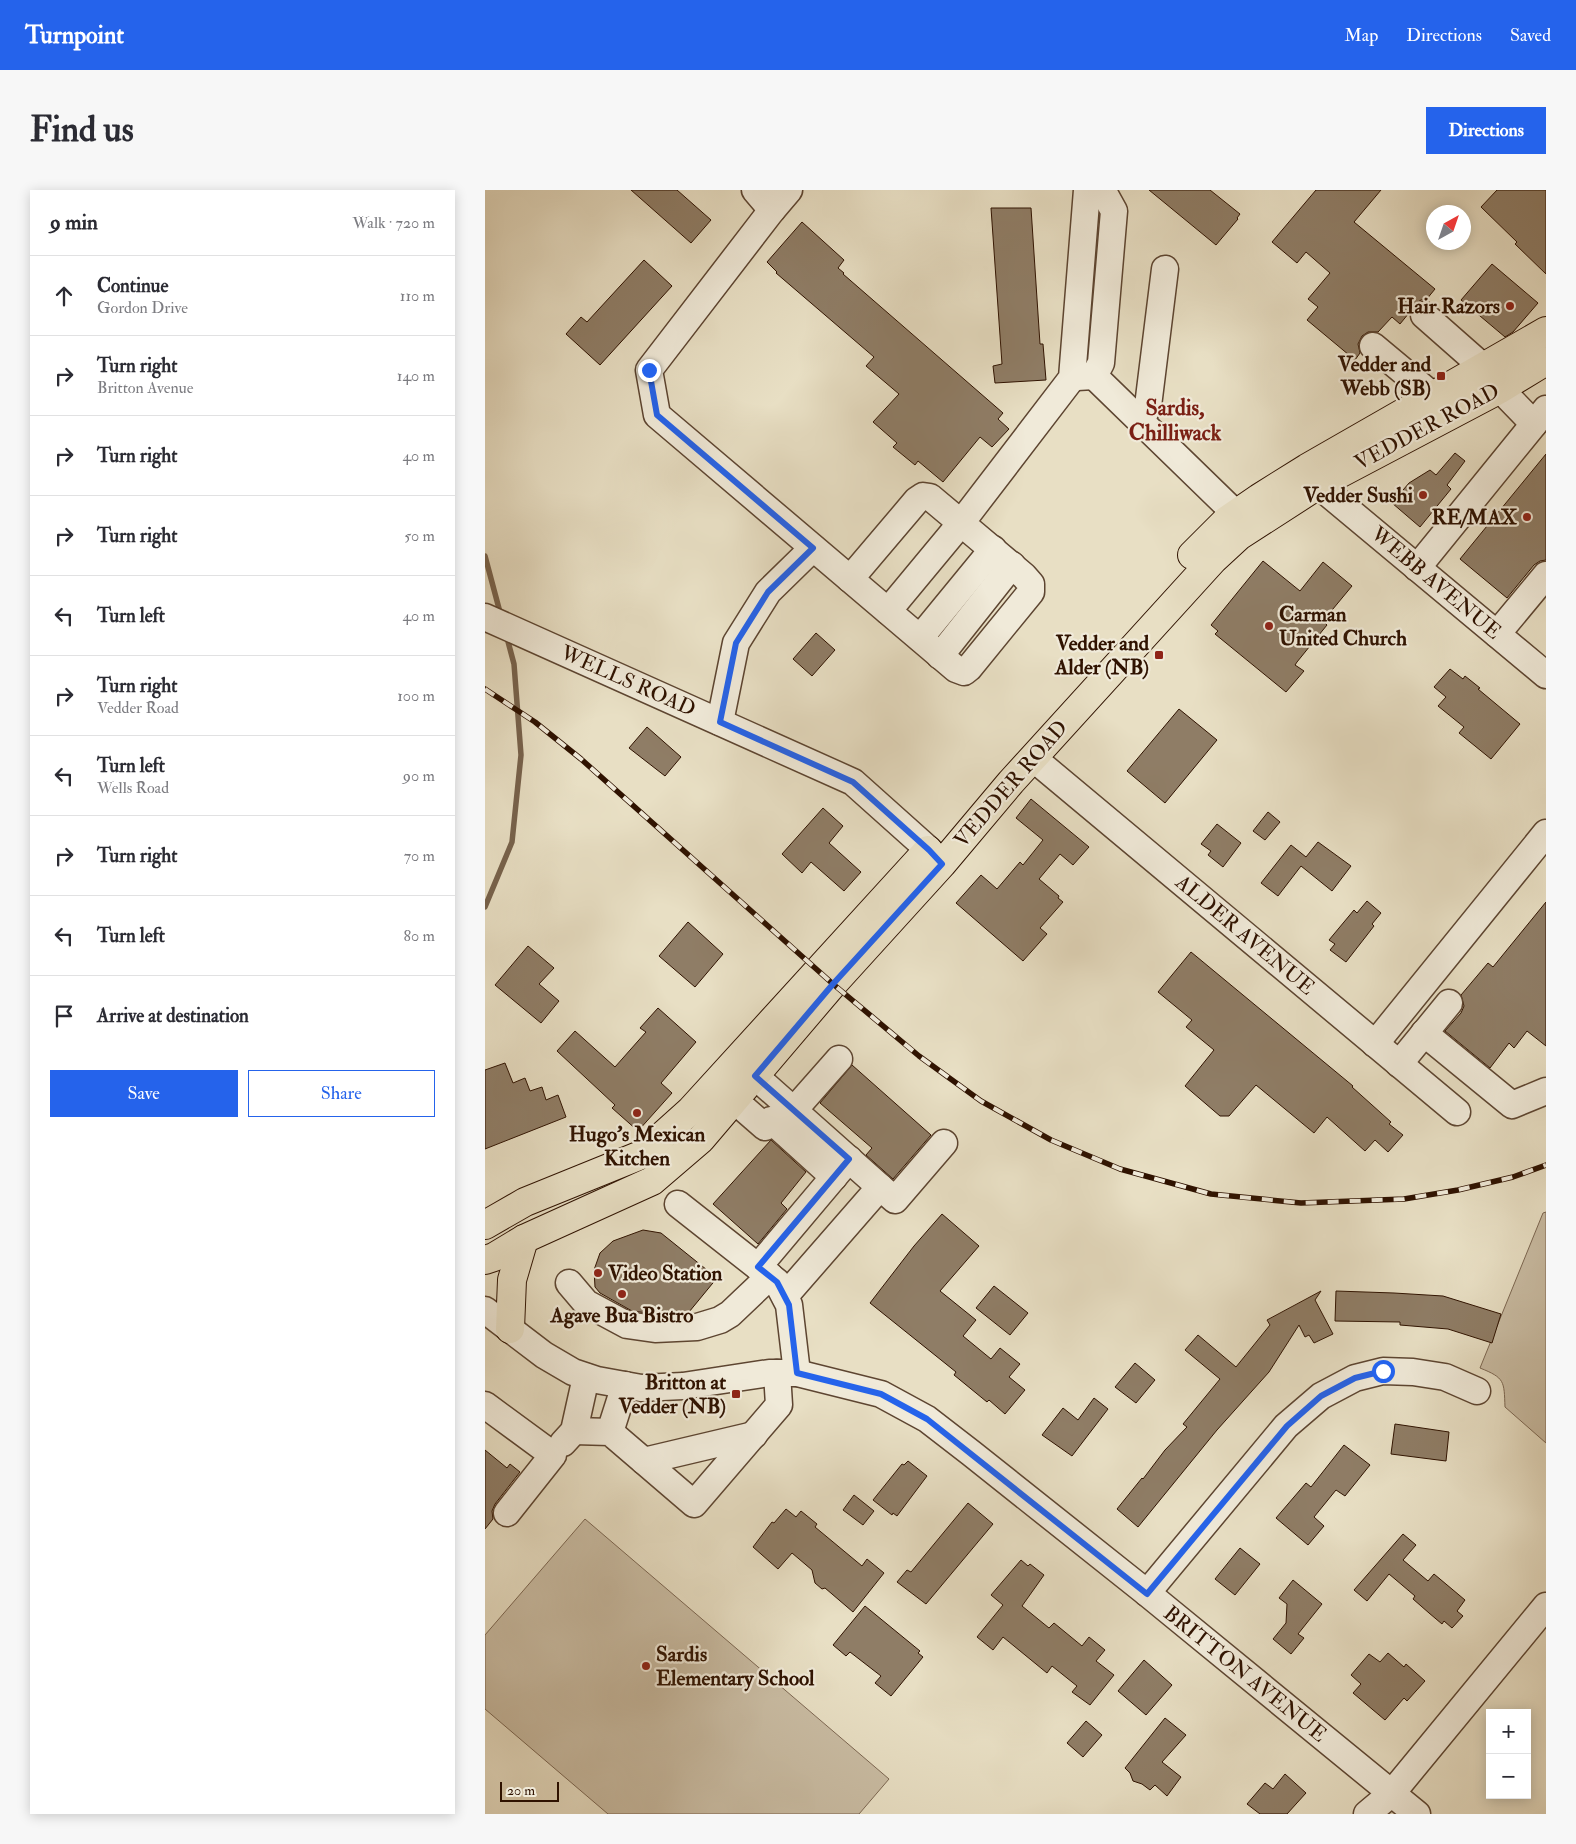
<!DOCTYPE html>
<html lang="en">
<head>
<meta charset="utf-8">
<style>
  body { margin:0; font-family:"IM FELL Double Pica",serif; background:#f7f7f7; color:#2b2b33 }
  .controls { position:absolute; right:15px; bottom:15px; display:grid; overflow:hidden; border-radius:0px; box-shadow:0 2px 12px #0003 }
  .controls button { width:45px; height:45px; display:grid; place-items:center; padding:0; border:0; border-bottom:1px solid #e1e1e2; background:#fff; color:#2b2b33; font:25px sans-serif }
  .compass { position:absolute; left:941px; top:15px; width:45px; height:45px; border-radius:50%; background:#fff; box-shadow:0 2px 12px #0003; rotate:40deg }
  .scale { position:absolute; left:15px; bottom:12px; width:59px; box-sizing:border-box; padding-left:5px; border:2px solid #2f1200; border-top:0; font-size:14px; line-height:18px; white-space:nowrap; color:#2f1200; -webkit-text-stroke:4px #f0ead9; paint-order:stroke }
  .stop { position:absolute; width:15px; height:15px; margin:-11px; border:4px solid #2563eb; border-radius:50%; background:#fff }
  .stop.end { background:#2563eb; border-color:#fff; box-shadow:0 1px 5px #0008 }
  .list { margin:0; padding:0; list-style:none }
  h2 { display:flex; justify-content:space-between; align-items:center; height:65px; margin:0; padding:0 20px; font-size:21px }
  h2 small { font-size:16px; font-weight:400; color:#7c7c81 }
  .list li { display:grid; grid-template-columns:32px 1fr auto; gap:15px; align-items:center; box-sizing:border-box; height:80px; padding:0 20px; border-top:1px solid #e1e1e2 }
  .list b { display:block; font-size:19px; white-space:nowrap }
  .list p { margin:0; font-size:16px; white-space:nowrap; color:#7c7c81 }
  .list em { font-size:16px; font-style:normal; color:#7c7c81 }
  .actions { display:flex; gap:10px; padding:15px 20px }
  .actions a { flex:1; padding:11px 0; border:1px solid #2563eb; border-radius:0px; text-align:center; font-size:18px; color:#2563eb }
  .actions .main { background:#2563eb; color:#fff }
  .icon { flex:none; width:28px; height:28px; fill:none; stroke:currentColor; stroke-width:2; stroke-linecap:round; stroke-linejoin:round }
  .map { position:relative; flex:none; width:1061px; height:1624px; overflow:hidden; border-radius:0px }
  header { display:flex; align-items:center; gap:30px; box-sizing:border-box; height:70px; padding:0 25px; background:#2563eb; color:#fff }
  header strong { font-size:24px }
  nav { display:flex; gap:28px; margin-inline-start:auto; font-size:18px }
  .intro { display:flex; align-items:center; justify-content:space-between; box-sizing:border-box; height:120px; padding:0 30px }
  h1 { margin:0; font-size:35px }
  .button { padding:12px 22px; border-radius:0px; background:#2563eb; color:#fff; font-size:18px; font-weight:700 }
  main { display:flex; gap:30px; padding:0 30px }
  aside { flex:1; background:#fff; border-radius:0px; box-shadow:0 2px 12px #0003 }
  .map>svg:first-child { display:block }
  .green { fill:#c9bca3; stroke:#7c6752 }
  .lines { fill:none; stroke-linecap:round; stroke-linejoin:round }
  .stream { stroke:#78634d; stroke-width:5.5 }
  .building { fill:#8f7d66; stroke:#2f1200 }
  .minor-casing { stroke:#5d4531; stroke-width:29 }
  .major-casing { stroke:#2f1200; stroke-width:30 }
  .minor { stroke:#f0ead9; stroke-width:26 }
  .major { stroke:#e8dfc4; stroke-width:28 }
  .rail-casing { stroke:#2f1200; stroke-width:5.5 }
  .rail { stroke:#f0ead9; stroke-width:4; stroke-dasharray:11; stroke-linecap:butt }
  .route { stroke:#2563eb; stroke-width:6 }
  .poi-dot { fill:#8f2418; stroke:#f0ead9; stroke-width:2 }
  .labels { text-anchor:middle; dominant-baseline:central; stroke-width:4.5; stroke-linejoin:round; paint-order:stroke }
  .poi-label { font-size:21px; font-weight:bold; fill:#2f1200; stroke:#f0ead9; text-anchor:end }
  .street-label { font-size:21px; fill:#2f1200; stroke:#f0ead9 }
  .neighbourhood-label { font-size:22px; font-weight:bold; fill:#7a1f14; stroke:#f0ead9 }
</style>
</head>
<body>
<header>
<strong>Turnpoint</strong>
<nav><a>Map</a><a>Directions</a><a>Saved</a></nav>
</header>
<div class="intro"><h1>Find us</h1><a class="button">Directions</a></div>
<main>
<aside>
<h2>9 min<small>Walk · 720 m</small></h2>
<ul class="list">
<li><svg class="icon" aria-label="ahead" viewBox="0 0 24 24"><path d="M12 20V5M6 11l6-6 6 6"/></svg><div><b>Continue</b><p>Gordon Drive</p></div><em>110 m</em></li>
<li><svg class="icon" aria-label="right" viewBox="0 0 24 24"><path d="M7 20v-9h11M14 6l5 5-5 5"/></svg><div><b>Turn right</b><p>Britton Avenue</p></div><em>140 m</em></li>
<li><svg class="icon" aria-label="right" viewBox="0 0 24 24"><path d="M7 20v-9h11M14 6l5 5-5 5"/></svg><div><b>Turn right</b></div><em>40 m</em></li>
<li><svg class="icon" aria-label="right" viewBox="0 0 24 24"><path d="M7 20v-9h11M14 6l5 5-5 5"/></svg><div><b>Turn right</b></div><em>50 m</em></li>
<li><svg class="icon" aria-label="left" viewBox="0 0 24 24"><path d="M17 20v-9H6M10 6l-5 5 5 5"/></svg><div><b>Turn left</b></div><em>40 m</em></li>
<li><svg class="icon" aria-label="right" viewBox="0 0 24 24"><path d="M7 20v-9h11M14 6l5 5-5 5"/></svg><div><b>Turn right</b><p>Vedder Road</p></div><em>100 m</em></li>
<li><svg class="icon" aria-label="left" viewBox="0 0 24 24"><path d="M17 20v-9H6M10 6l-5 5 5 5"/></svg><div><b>Turn left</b><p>Wells Road</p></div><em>90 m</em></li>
<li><svg class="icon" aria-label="right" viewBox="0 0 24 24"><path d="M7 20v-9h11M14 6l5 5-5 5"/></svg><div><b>Turn right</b></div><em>70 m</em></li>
<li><svg class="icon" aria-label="left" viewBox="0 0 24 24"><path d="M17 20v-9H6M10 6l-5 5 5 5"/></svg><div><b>Turn left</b></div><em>80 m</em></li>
<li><svg class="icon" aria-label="arrive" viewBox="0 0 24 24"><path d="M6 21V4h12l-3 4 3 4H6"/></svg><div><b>Arrive at destination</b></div></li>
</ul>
<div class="actions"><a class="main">Save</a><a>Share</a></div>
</aside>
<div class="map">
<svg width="1061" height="1624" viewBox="0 0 1061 1624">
  <rect width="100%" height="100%" fill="#e8dfc4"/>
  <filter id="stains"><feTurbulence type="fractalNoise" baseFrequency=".004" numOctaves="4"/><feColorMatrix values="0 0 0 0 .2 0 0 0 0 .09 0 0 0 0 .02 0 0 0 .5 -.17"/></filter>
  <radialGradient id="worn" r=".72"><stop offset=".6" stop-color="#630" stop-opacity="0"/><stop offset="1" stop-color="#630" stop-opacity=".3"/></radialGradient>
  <!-- green -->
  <g class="green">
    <path d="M1061,1022v231l-41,-36c-1,-26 0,-29 -25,-39l63,-155z"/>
    <path d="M100,1329l304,260 -30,35h-251l-123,-105v-74z"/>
  </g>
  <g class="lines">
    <!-- stream -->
    <g class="stream">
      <path d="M0,366l16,60"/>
      <path d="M0,717l27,-65 9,-87 -7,-91 -8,-30"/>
    </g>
  </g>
  <!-- building -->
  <g class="building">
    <path d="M146,0h46l34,30 -20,23z"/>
    <path d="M664,0h61l30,24 -3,4 1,1 -22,26z"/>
    <path d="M831,0h65l-27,32 81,67 -9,11h-5l-8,5 -4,8 -9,11 -8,-7 -14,15h-10l-6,4 -4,8 2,9 -5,7 -48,-40 11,-13 -10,-8 22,-26 -24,-21 -9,11 -25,-21z"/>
    <path d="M1012,0h49v84l-31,-30 2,-2 -36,-35z"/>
    <path d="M506,18h40l9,136h3l3,36 -51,3 -2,-17 9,-2z"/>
    <path d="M317,32l42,38 -6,8 6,5 -1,1 160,139 -5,6 11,10 -17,18 -12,-10 -37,45 -25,-21 -3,4 -22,-18 4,-4 -24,-21 26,-28 -33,-28 8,-9 -98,-84 1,-1 -10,-10z"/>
    <path d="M159,70l28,26 -72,79 -34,-31 15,-17 6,5z"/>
    <path d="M1007,74l46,39 -25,29 -8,5 -44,-37z"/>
    <path d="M970,263l10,8 -18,24 4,4 -31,38 -28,-24 17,-20 21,-13 6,5z"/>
    <path d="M1061,264v106l-6,1 -6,4 -27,33 -47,-39z"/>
    <path d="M778,371l37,30 23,-29 29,24 -29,35 4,4 -30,37 -2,3 9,6 -18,21 -71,-58 3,-3 -7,-6z"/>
    <path d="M331,443l19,17 -23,26 -19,-17z"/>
    <path d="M965,479l13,10 2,-3 15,12 -2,1 42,35 -29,35 -32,-26 5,-6 -26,-21 8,-9 -12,-10z"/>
    <path d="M694,519l38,31 -52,63 -38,-32z"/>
    <path d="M162,537l34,30 -16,19 -36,-28z"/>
    <path d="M546,609l58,48 -16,18 -13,-11 -21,25 20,17 -1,2 5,4 -23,26 7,6 -24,27 -67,-58 25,-28 16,14 23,-27 3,3 20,-25 -27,-22z"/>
    <path d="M338,618l20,18 -14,17 32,29 -17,19 -33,-29 -9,11 -20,-19z"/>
    <path d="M783,622l12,10 -15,18 -12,-9z"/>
    <path d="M732,634l24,19 -18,24 -15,-12 3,-4 -10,-7z"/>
    <path d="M833,652l33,24 -19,25 -31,-25 -23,30 -17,-13 30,-38 15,12z"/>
    <path d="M882,711l14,12 -9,11 2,2 -28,36 -16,-12 5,-6 -6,-4 25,-30 3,3z"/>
    <path d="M1061,712v144l-19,-15 -13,17 -5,-5 -19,25 -45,-37 16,-18 3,-7 -3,-11 27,-32 5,4z"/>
    <path d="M203,732l35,32 -28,33 -36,-31z"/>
    <path d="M43,756l26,22 -15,16 20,17 -18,22 -46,-38z"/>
    <path d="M706,762l162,134 -1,1 39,35 -2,2 14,11 -15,17 -13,-12 -10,11 -38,-34 -13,16 -58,-48 -27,31h-9l-35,-30 29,-36 -28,-23 6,-7 -34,-28z"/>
    <path d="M173,818l38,34 -35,41 11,10 -34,38 -26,-23 3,-3 -58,-54 18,-20 40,36 31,-35 -6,-4z"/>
    <path d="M20,873l8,20 12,-5 5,13 12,-4 4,13 12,-5 8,22 -81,32v-79z"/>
    <path d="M367,875l79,70 -38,44 -27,-24 6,-7 -52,-45z"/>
    <path d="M286,950l35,32 -25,31 6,6 -29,35 -45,-40z"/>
    <path d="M457,1024l37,32 -39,45 36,29 -13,16 28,23 9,-11 20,16 -11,13 16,13 -20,24 -16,-14 -2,2 -33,-27 2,-3 -86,-69 44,-57z"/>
    <path d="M158,1040l18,3 56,45 -28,34 -17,1 -4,-2 -2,2 -10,1 -24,-3 -32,-18 -5,-6 -1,-17 6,-17 13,-12z"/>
    <path d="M509,1096l34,27 -18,22 -34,-27z"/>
    <path d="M836,1101l-6,9 18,34 -19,9 -5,-8 -4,2 -6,-12 -30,47 -52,58 -79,97 -21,-18 25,-31 1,1 22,-29 22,-23 -4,-3 37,-45 -35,-29 13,-15 38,32 34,-42 -3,-5z"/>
    <path d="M851,1101l58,2 49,3 58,18 -9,29 -44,-14 -48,-4v-3l-65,-1z"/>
    <path d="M650,1173l20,17 -19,23 -21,-16z"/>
    <path d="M609,1208l14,11 -36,47 -30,-21 21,-27 15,12z"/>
    <path d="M910,1234l54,8 -3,29 -55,-7z"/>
    <path d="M859,1255l26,20 -25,31 -9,-6 -22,27 10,9 -16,19 -32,-27 30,-35 5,4z"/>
    <path d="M0,1260l22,18 3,-4 10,8 -25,32 -3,7 1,8 -8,10z"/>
    <path d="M423,1271l19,15 -30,40 -4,-3 -1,2 -19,-15 29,-36 2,1z"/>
    <path d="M369,1305l20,16 -11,14 -20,-15z"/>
    <path d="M483,1313l25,21 -67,80 -29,-22 10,-12 4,2z"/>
    <path d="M301,1319l10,8 5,-6 16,13 -2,3 47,39 5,-7 17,14 -31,39 -28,-24 -3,1 -7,-6 -3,-13 -20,-17 -14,16 -25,-22 19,-25 2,1z"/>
    <path d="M918,1344l13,11 -13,15 25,21 6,-7 31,26 -8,11 6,5 -11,12 -8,-7 -2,3 -13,-11 -16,-14 2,-3 -26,-22 -22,27 -13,-11z"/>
    <path d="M755,1358l20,16 -25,31 -20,-16z"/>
    <path d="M536,1370l7,6 2,-2 14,11 -22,31 27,22 5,-5 28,23 7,-9 16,13 -9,11 18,14 -24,30 -18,-13 5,-6 -25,-20 -5,7 -44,-36 -10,13 -16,-13 26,-32 -12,-10z"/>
    <path d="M808,1390l29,24 -24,30 6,4 -13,16 -18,-15 13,-16 1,-19 -8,-6z"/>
    <path d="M380,1416l55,45 -2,2 5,4 -32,39 -16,-13 6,-7 -31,-24 -4,4 -13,-11z"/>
    <path d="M903,1463l16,14 2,-3 19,17 -18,20 -3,-3 -19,22 -32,-27 8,-9 -10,-9 18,-21 11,8z"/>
    <path d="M659,1470l28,25 -26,30 -28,-24z"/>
    <path d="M680,1528l21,17 -24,27 19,15 -14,19 -12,-11 -5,5 -8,-6 -9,-3 -3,-8 -5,-5z"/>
    <path d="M601,1531l16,14 -19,22 -16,-14z"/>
    <path d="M800,1584l21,19 -19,21h-27l-13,-10 18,-21 8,6z"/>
  </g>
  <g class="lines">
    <defs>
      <g id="minor">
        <path d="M270,0l17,20"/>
        <path d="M304,0l-17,20 -123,160 8,45 299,254 8,3 5,-4 62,-76v-8l-7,-8 -63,-53 111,-145 15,-188"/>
        <path d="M939,125l59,52 17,22 34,35 12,-15"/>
        <path d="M888,156l60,50"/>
        <path d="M609,186l142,138 13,15"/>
        <path d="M592,187l17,-1 7,-13 13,-152 -10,-18 -3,-3"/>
        <path d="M656,231l7,-15 17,-137"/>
        <path d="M822,279l11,16 228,190"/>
        <path d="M932,378l117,-144"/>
        <path d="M365,389l67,-79 6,-4 7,1 31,26 -73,88"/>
        <path d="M0,427l368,165 76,68 13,14"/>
        <path d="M1012,444l49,-59"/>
        <path d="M435,448l73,-89"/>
        <path d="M455,466l72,-91"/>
        <path d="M235,532l16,-79 32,-51 45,-44"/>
        <path d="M548,568l424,354"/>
        <path d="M939,843l88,72 34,-14"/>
        <path d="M890,854l171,-211"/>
        <path d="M914,874l50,-61"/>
        <path d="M270,886l125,111 -95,109"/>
        <path d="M249,910l31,27 6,-7 63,57"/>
        <path d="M309,920l45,-51"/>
        <path d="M395,997l15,13 49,-57"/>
        <path d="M193,1014l99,78 12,23 8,68"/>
        <path d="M273,1077l91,-108"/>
        <path d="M84,1093l17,20 41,22 28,4 42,-2 23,-7 10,-6 40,-38"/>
        <path d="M0,1120l59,45 29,17 24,8 44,8 42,-2 86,-13h28l84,21 46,25 44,34 176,140 270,221"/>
        <path d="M0,1215l68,50 -46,58"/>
        <path d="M89,1241l36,1 84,72 85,-99 -2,-32"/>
        <path d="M125,1242l15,-47"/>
        <path d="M78,1253l11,-12 12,-54"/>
        <path d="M159,1271l110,-26"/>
        <path d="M662,1403l139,-167 35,-30 34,-18 28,-7 30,1 32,5 32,14"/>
        <path d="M882,1624l25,-21 154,-187"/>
      </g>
      <g id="major">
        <path d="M707,365l35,-35 32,-22 48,-30 239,-137"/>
        <path d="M0,1035l40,-23 116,-47 49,-44 238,-261"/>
        <path d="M0,1070l9,-3 30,-18 128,-58 49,-42 132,-155 109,-120 69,-82 202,-222 26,-24 79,-51 182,-96 46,-28"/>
        <path d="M25,1139l2,-49 12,-41"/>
      </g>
    </defs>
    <!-- minor casing -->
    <use href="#minor" class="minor-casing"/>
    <!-- major casing -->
    <use href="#major" class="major-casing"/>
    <!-- minor -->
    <use href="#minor" class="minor"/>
    <!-- major -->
    <use href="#major" class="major"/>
    <defs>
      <path id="rail" d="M0,499l50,33 46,37 252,225 86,72 62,45 70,39 69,29 91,25 90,9 103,-4 54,-9 55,-13 33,-12"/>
    </defs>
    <!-- rail casing -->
    <use href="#rail" class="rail-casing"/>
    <!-- rail -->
    <use href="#rail" class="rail"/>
  </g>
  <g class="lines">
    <!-- route -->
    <path class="route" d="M164,180l8,45 156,133 -45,44 -32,51 -16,79 133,60 76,68 13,14 -109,120 -78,92 94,83 -91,108 19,15 12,23 8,68 84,21 46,25 220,175 140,-168 34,-30 34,-18 28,-7"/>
  </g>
  <!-- markers -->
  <g class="poi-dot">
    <circle cx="1025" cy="116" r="5"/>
    <rect x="951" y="181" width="10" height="10" rx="2.5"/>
    <circle cx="938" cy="305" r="5"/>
    <circle cx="1042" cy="327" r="5"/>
    <circle cx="784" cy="436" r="5"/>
    <rect x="669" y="460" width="10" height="10" rx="2.5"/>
    <circle cx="152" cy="923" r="5"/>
    <circle cx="113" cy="1083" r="5"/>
    <circle cx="137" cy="1104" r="5"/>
    <rect x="246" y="1199" width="10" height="10" rx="2.5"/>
    <circle cx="161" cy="1476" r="5"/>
  </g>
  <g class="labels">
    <!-- poi labels -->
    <g class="poi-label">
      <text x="1015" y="116">Hair Razors</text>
      <text x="946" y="174">Vedder and<tspan x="946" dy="24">Webb (SB)</tspan></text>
      <text x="928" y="305">Vedder Sushi</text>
      <text x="1032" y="327">RE/MAX</text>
      <text x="794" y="424" text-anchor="start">Carman<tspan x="794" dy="24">United Church</tspan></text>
      <text x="664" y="453">Vedder and<tspan x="664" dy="24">Alder (NB)</tspan></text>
      <text x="152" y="944" text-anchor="middle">Hugo's Mexican<tspan x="152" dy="24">Kitchen</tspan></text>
      <text x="123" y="1083" text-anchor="start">Video Station</text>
      <text x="137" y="1125" text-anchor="middle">Agave Bua Bistro</text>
      <text x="241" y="1192">Britton at<tspan x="241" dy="24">Vedder (NB)</tspan></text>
      <text x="171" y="1464" text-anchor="start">Sardis<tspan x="171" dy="24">Elementary School</tspan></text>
    </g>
    <!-- street labels -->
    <g class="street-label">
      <text transform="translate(942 237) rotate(-28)">VEDDER ROAD</text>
      <text transform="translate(951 393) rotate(40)">WEBB AVENUE</text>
      <text transform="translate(143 491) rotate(24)">WELLS ROAD</text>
      <text transform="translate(526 594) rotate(-49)">VEDDER ROAD</text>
      <text transform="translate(760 745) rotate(40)">ALDER AVENUE</text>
      <text transform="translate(760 1484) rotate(39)">BRITTON AVENUE</text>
    </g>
    <!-- neighbourhood labels -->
    <g class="neighbourhood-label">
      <text x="690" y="218">Sardis,<tspan x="690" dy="25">Chilliwack</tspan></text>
    </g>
  </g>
  <rect width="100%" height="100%" filter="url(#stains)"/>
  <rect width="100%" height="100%" fill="url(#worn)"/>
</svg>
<div class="controls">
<button>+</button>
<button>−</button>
</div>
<svg class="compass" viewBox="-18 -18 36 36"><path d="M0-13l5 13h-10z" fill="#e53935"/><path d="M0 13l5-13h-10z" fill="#7c7c81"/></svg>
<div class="scale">20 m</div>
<div class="stop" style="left:898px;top:1181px"></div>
<div class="stop end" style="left:164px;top:180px"></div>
</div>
</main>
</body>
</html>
